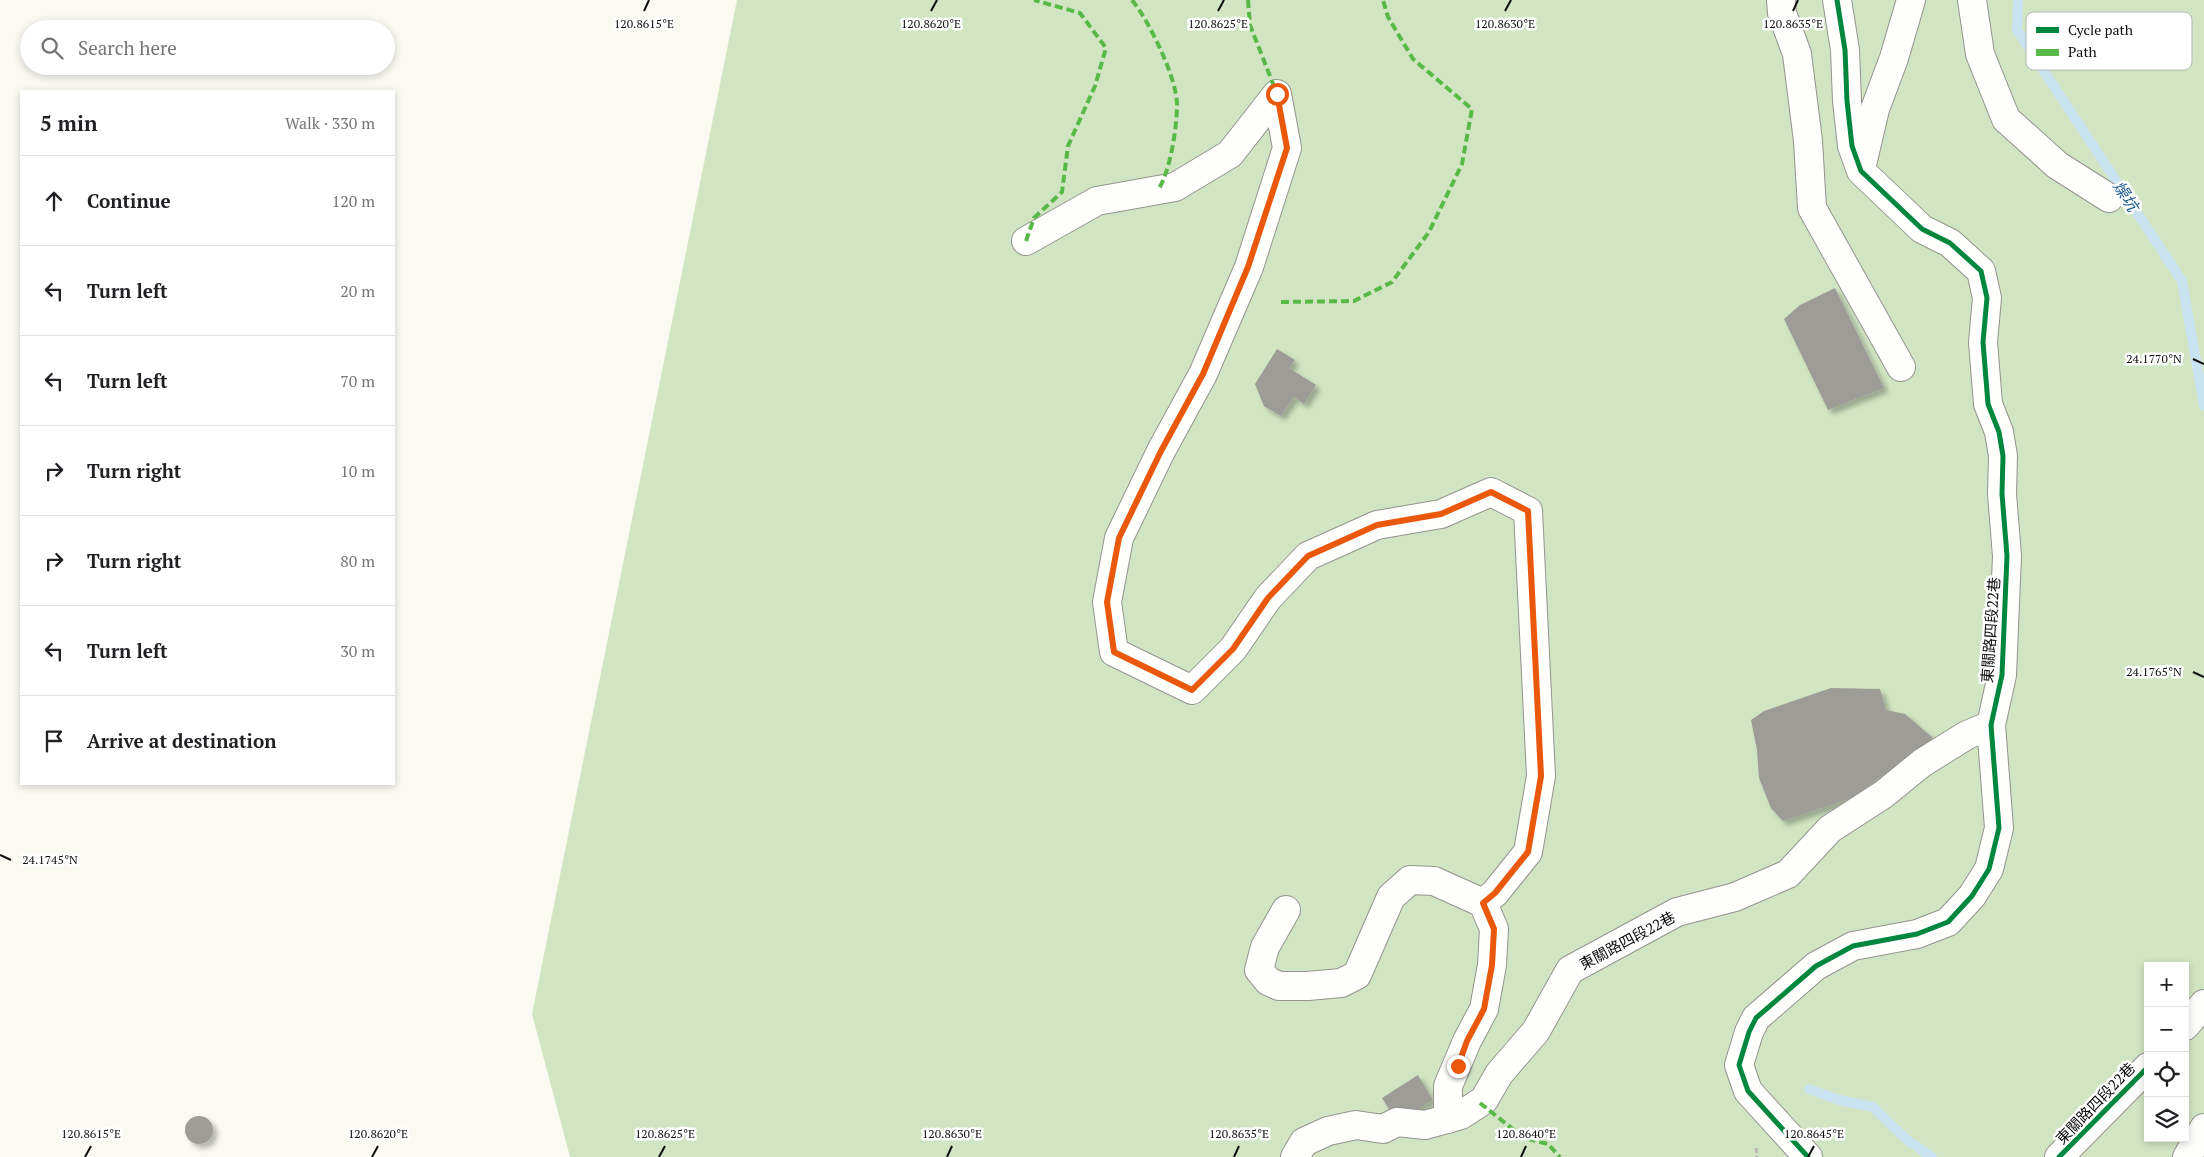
<!DOCTYPE html>
<html lang="en">
<head>
<meta charset="utf-8">
<style>
  body { margin:0; font-family:"PT Serif","Noto Sans TC",serif; background:#f6f6f6; color:#202124 }
  .controls { position:absolute; right:15px; bottom:15px; display:grid; overflow:hidden; border-radius:0px; box-shadow:0 2px 8px #0003 }
  .controls button { width:45px; height:45px; display:grid; place-items:center; padding:0; border:0; border-bottom:1px solid #e0e0e0; background:#fff; color:#202124; font:25px sans-serif }
  .stop { position:absolute; width:15px; height:15px; margin:-11px; border:4px solid #ea580c; border-radius:50%; background:#fff }
  .stop.end { background:#ea580c; border-color:#fff; box-shadow:0 1px 5px #0008 }
  .list { margin:0; padding:0; list-style:none }
  h2 { display:flex; justify-content:space-between; align-items:center; height:65px; margin:0; padding:0 20px; font-size:21px }
  h2 small { font-size:16px; font-weight:400; color:#757577 }
  .list li { display:grid; grid-template-columns:32px 1fr auto; gap:15px; align-items:center; box-sizing:border-box; height:90px; padding:0 20px; border-top:1px solid #e0e0e0 }
  .list b { display:block; font-size:19px; white-space:nowrap }
  .list em { font-size:16px; font-style:normal; color:#757577 }
  .icon { flex:none; width:28px; height:28px; fill:none; stroke:currentColor; stroke-width:2; stroke-linecap:round; stroke-linejoin:round }
  .map { position:relative; flex:none; width:2204px; height:1157px; overflow:hidden }
  .search { position:absolute; background:#fff; box-shadow:0 2px 8px #0003; left:20px; top:20px; width:375px; height:55px; display:flex; align-items:center; gap:12px; box-sizing:border-box; padding:0 18px; border-radius:28px; color:#757577; font-size:19px }
  .panel { position:absolute; background:#fff; box-shadow:0 2px 8px #0003; left:20px; top:90px; width:375px; height:695px; border-radius:0px }
  .map>svg:first-child { display:block }
  .forest { fill:#d2e5c2; fill-rule:evenodd }
  .lines { fill:none; stroke-linecap:round; stroke-linejoin:round }
  .stream { stroke:#cae3f1; stroke-width:10 }
  .building { fill:#9d9c97; filter:url(#shadow) }
  .minor-casing { stroke:#949390; stroke-width:30 }
  .path { stroke:#b8b8b6; stroke-width:3; stroke-dasharray:5 2.5; stroke-linecap:butt }
  .minor { stroke:#fefefd; stroke-width:28 }
  .quiet { stroke:#58b947; stroke-width:4; stroke-dasharray:8 4; stroke-linecap:butt }
  .cycleway-casing { stroke:#fff; stroke-width:8 }
  .cycleway { stroke:#00873e; stroke-width:5 }
  .route { stroke:#ea580c; stroke-width:6 }
  .ticks { fill:none; stroke:#0d0d0d; stroke-width:2 }
  .labels { text-anchor:middle; dominant-baseline:central; stroke-width:5; stroke-linejoin:round; paint-order:stroke }
  .street-label { font-size:15px; fill:#0d0d0d; stroke:#fff }
  .water-label { font-size:16px; font-style:italic; fill:#1f5d95; stroke:#fff }
  .key { fill:#fff; stroke:#b6b6b6; stroke-width:1 }
  .key-label { font-size:14px; fill:#0d0d0d }
  .ticks-label { font-size:12px; text-anchor:middle; fill:#0d0d0d; stroke:#fff; stroke-width:5; stroke-linejoin:round; paint-order:stroke }
</style>
</head>
<body>
<div class="map">
<svg width="2204" height="1157" viewBox="0 0 2204 1157">
  <defs>
    <filter id="shadow"><feDropShadow dx="4.5" dy="4.5" stdDeviation="2.5" flood-color="#0004"/></filter>
  </defs>
  <rect width="100%" height="100%" fill="#faf9f2"/>
  <!-- forest -->
  <path class="forest" d="M737,0h1467v1157h-1634l-38,-143zM2148,966h37v172h-37z"/>
  <g class="lines">
    <!-- stream -->
    <g class="stream">
      <path d="M2018,0l-1,30 165,251 22,125"/>
      <path d="M1809,1089l30,11 34,7 33,32 26,18"/>
    </g>
  </g>
  <!-- building -->
  <g class="building">
    <path d="M1835,288l49,100 -56,22 -44,-91 16,-14z"/>
    <path d="M1277,349l18,11 -6,8 27,17 -12,19 -10,-7 -13,19 -17,-10 -9,-22z"/>
    <path d="M1831,688l49,1 6,21 19,4 28,24 -81,60 -69,23 -12,-13 -12,-30 -2,-28 -6,-30 13,-9z"/>
    <path d="M1418,1075l15,25 -36,22 -15,-24z"/>
    <circle cx="199" cy="1130" r="14"/>
  </g>
  <g class="lines">
    <defs>
      <g id="minor">
        <path d="M1781,0l1,13 15,41 11,87 4,67 89,159"/>
        <path d="M1972,0l8,54 26,65 51,46 52,33"/>
        <path d="M1861,169l14,-60 19,-51 17,-58"/>
        <path d="M1026,241l71,-40 78,-14 55,-33 47,-60 10,54 -38,119 -46,107 -42,77 -42,87 -12,64 7,50 78,38 41,-41 35,-51 40,-42 69,-31 64,-11 50,-22 37,19 13,265 -13,76 -33,41 -12,10"/>
        <path d="M1286,910l-21,37 -6,23 9,11 11,5h29l33,-3 16,-8 34,-78 19,-17 24,1 49,22 11,26 -2,36 -8,44 -17,32 -19,45v33"/>
        <path d="M2185,1026l19,-22"/>
        <path d="M1295,1157l9,-15 24,-11 28,-6 27,4 14,-7 28,3 36,-10 23,-15 15,-26 37,-43 34,-61 107,-58 58,-15 53,-23 42,-45 54,-35 38,-31 45,-28 24,-10"/>
        <path d="M1808,1157l-60,-66 -9,-26 10,-33 7,-14 60,-52 37,-20 64,-12 31,-12 24,-26 17,-27 10,-41 -8,-103 11,-50 5,-119 -5,-62 1,-38 -4,-24 -11,-28 -5,-62 4,-44 -6,-27 -31,-28 -28,-14 -61,-58 -9,-25 -5,-45 -2,-51 -8,-50"/>
        <path d="M2059,1157l89,-90"/>
        <path d="M2187,1157l17,-29"/>
      </g>
    </defs>
    <!-- minor casing -->
    <use href="#minor" class="minor-casing"/>
    <!-- path -->
    <path class="path" d="M1756,1148l1,9"/>
    <!-- minor -->
    <use href="#minor" class="minor"/>
    <!-- quiet -->
    <g class="quiet">
      <path d="M1132,0c17,21 45,78 45,105 0,23 -7,67 -19,85"/>
      <path d="M1248,0l2,25 27,69"/>
      <path d="M1026,241l8,-23 28,-26 6,-46 27,-60 11,-38 -26,-35 -46,-13"/>
      <path d="M1281,302l73,-1 38,-19 37,-50 33,-68 10,-55 -59,-50 -25,-42 -5,-17"/>
      <path d="M1480,1103l44,35 24,6 12,13"/>
    </g>
    <defs>
      <g id="cycleway">
        <path d="M1808,1157l-60,-66 -9,-26 10,-33 7,-14 60,-52 37,-20 64,-12 31,-12 24,-26 17,-27 10,-41 -8,-103 11,-50 5,-119 -5,-62 1,-38 -4,-24 -11,-28 -5,-62 4,-44 -6,-27 -31,-28 -28,-14 -61,-58 -9,-25 -5,-45 -2,-51 -8,-50"/>
        <path d="M2059,1157l89,-90"/>
      </g>
    </defs>
    <!-- cycleway casing -->
    <use href="#cycleway" class="cycleway-casing"/>
    <!-- cycleway -->
    <use href="#cycleway" class="cycleway"/>
  </g>
  <g class="lines">
    <!-- route -->
    <path class="route" d="M1277,94l10,54 -39,119 -45,107 -42,77 -42,87 -12,64 7,50 78,38 41,-41 35,-51 40,-42 69,-31 64,-11 50,-22 37,19 13,265 -13,76 -33,41 -12,10 11,26 -2,36 -8,44 -17,32 -9,25"/>
  </g>
  <!-- ticks -->
  <path class="ticks" d="M644,11l5,-11M931,11l6,-11M1218,11l6,-11M1505,11l6,-11M1793,11l5,-11M2193,359l11,5M2193,672l11,5M0,855l11,5M85,1157l6,-11M372,1157l6,-11M659,1157l6,-11M947,1157l5,-11M1234,1157l5,-11M1521,1157l5,-11M1808,1157l6,-11"/>
  <g class="labels">
    <!-- street labels -->
    <g class="street-label">
      <text transform="translate(1990 630) rotate(-86)">東關路四段22巷</text>
      <text transform="translate(1627 940) rotate(-28)">東關路四段22巷</text>
      <text transform="translate(2095 1103) rotate(-46)">東關路四段22巷</text>
    </g>
    <!-- water labels -->
    <g class="water-label">
      <text transform="translate(2126 196) rotate(57)">燥坑</text>
    </g>
  </g>
  <!-- legend -->
  <rect x="2026" y="12" width="166" height="58" rx="8" class="key"/>
  <rect x="2036" y="27" width="23" height="6" fill="#00873e"/>
  <rect x="2036" y="49" width="23" height="7" fill="#58b947"/>
  <g class="key-label">
    <text x="2068" y="35">Cycle path</text>
    <text x="2068" y="57">Path</text>
  </g>
  <g class="ticks-label">
    <text x="644" y="28">120.8615°E</text>
    <text x="931" y="28">120.8620°E</text>
    <text x="1218" y="28">120.8625°E</text>
    <text x="1505" y="28">120.8630°E</text>
    <text x="1793" y="28">120.8635°E</text>
    <text x="2154" y="363">24.1770°N</text>
    <text x="2154" y="676">24.1765°N</text>
    <text x="50" y="864">24.1745°N</text>
    <text x="91" y="1138">120.8615°E</text>
    <text x="378" y="1138">120.8620°E</text>
    <text x="665" y="1138">120.8625°E</text>
    <text x="952" y="1138">120.8630°E</text>
    <text x="1239" y="1138">120.8635°E</text>
    <text x="1526" y="1138">120.8640°E</text>
    <text x="1814" y="1138">120.8645°E</text>
  </g>
</svg>
<div class="controls">
<button>+</button>
<button>−</button>
<button><svg class="icon" aria-label="locate" viewBox="0 0 24 24"><circle cx="12" cy="12" r="6"/><path d="M12 2v4M12 18v4M2 12h4M18 12h4"/></svg></button>
<button><svg class="icon" aria-label="layers" viewBox="0 0 24 24"><path d="M12 4l9 5-9 5-9-5zM3 14l9 5 9-5"/></svg></button>
</div>
<div class="stop" style="left:1277px;top:94px"></div>
<div class="stop end" style="left:1458px;top:1066px"></div>
<div class="search"><svg class="icon" aria-label="search" viewBox="0 0 24 24"><circle cx="10" cy="10" r="6"/><path d="M15 15l6 6"/></svg>Search here</div>
<section class="panel">
<h2>5 min<small>Walk · 330 m</small></h2>
<ul class="list">
<li><svg class="icon" aria-label="ahead" viewBox="0 0 24 24"><path d="M12 20V5M6 11l6-6 6 6"/></svg><div><b>Continue</b></div><em>120 m</em></li>
<li><svg class="icon" aria-label="left" viewBox="0 0 24 24"><path d="M17 20v-9H6M10 6l-5 5 5 5"/></svg><div><b>Turn left</b></div><em>20 m</em></li>
<li><svg class="icon" aria-label="left" viewBox="0 0 24 24"><path d="M17 20v-9H6M10 6l-5 5 5 5"/></svg><div><b>Turn left</b></div><em>70 m</em></li>
<li><svg class="icon" aria-label="right" viewBox="0 0 24 24"><path d="M7 20v-9h11M14 6l5 5-5 5"/></svg><div><b>Turn right</b></div><em>10 m</em></li>
<li><svg class="icon" aria-label="right" viewBox="0 0 24 24"><path d="M7 20v-9h11M14 6l5 5-5 5"/></svg><div><b>Turn right</b></div><em>80 m</em></li>
<li><svg class="icon" aria-label="left" viewBox="0 0 24 24"><path d="M17 20v-9H6M10 6l-5 5 5 5"/></svg><div><b>Turn left</b></div><em>30 m</em></li>
<li><svg class="icon" aria-label="arrive" viewBox="0 0 24 24"><path d="M6 21V4h12l-3 4 3 4H6"/></svg><div><b>Arrive at destination</b></div></li>
</ul>
</section>
</div>
</body>
</html>
